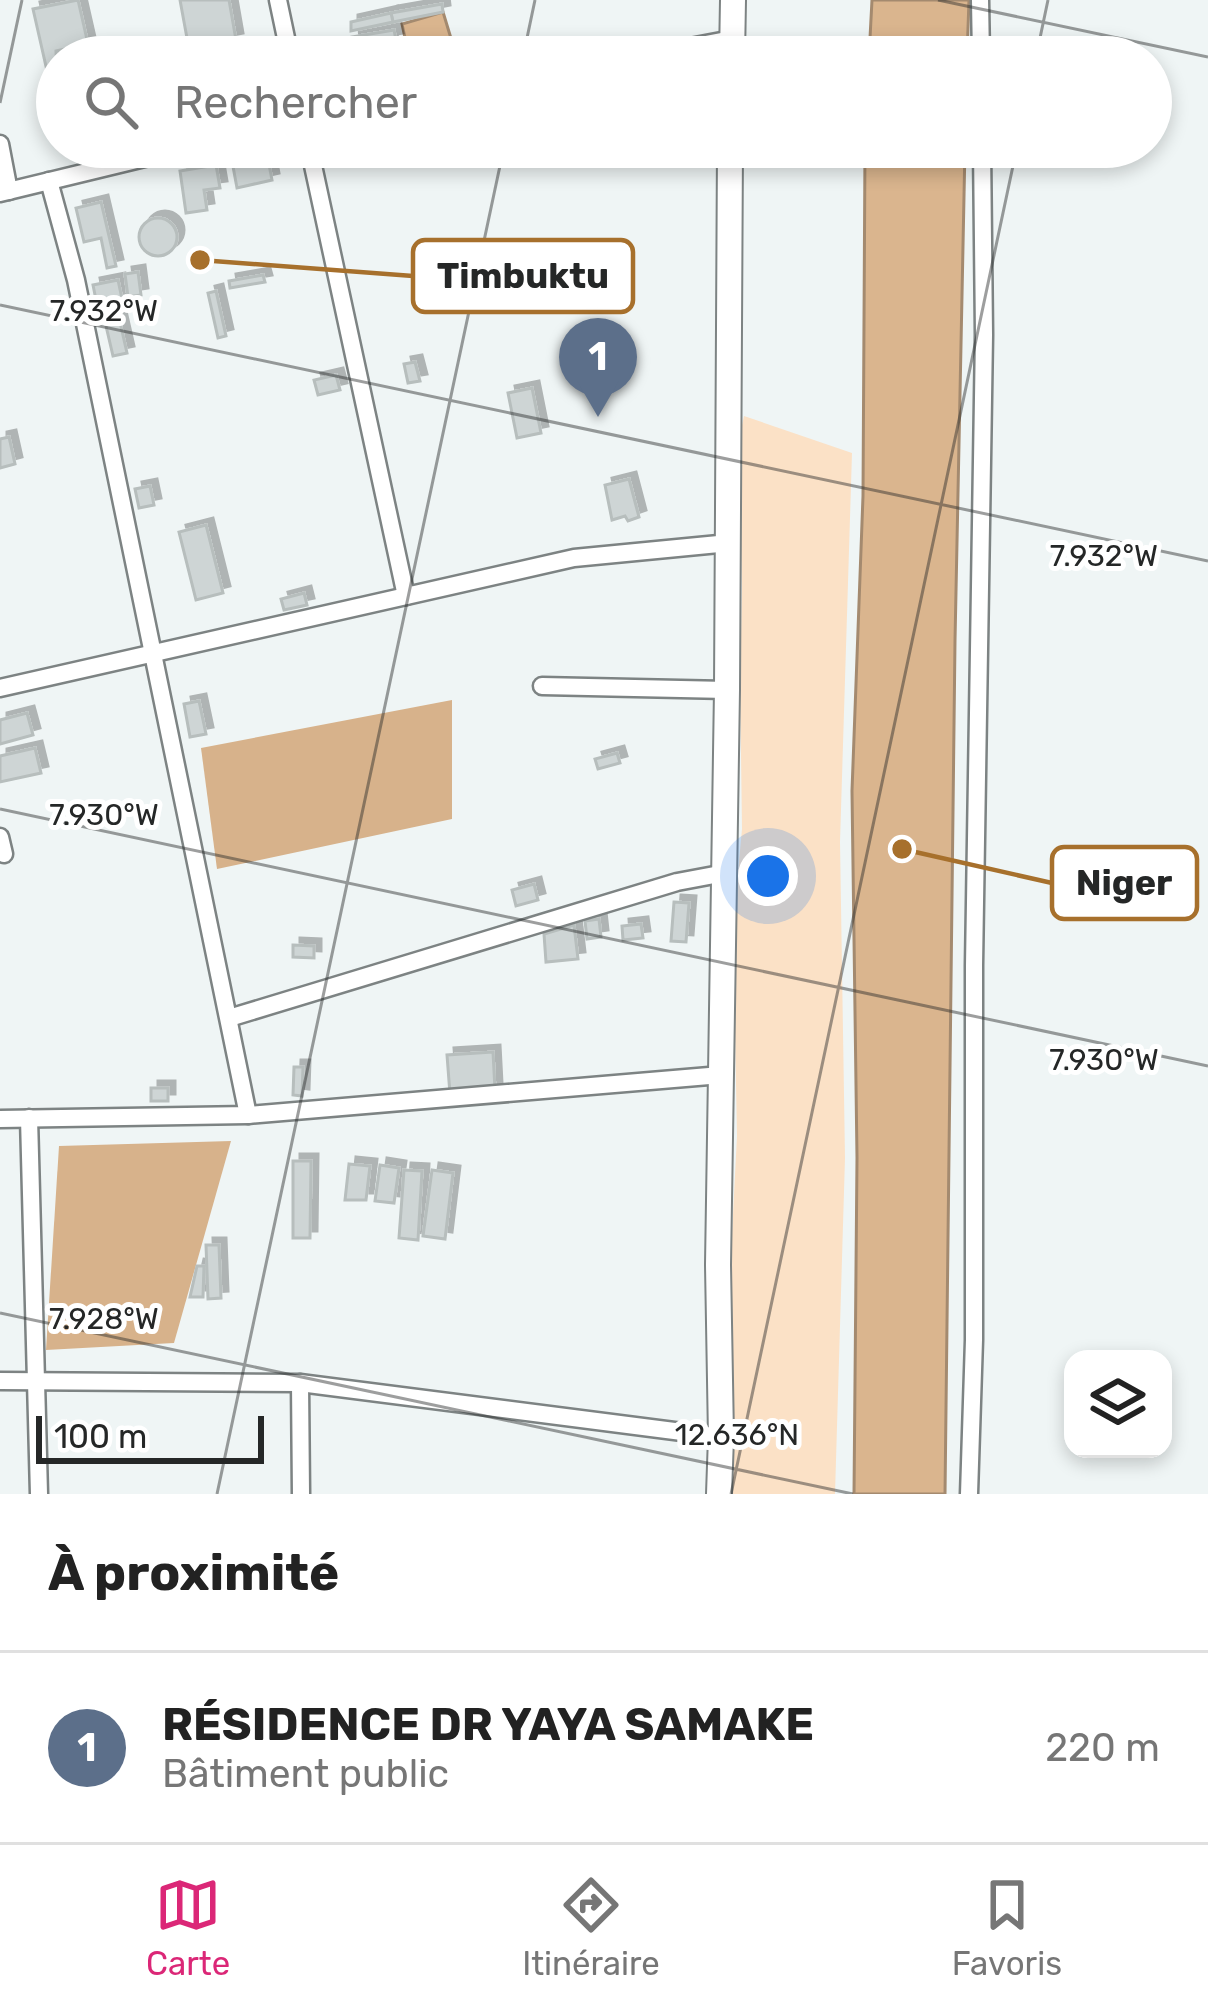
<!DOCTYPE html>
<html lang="fr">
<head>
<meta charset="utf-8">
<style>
  body { margin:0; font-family:Rubik,sans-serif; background:#f6f6f6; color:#222 }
  .controls { position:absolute; right:36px; bottom:36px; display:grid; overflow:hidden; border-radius:24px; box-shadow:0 6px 18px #0003 }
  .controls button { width:108px; height:108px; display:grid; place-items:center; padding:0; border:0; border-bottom:3px solid #e0e0e0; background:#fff; color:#222; font:60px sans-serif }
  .scale { position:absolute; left:36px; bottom:30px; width:228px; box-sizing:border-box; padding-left:12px; border:6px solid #252727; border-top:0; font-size:33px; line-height:42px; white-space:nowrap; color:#252727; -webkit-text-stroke:9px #fff; paint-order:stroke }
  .you { position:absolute; left:768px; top:876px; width:42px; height:42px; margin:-30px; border:9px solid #fff; border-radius:50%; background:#1a73e8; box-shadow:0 0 0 18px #1a73e833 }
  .badge { display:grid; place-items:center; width:78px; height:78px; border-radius:50%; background:#db2777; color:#fff; font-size:39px; font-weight:700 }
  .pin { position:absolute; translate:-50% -99px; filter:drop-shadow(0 3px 6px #0008) }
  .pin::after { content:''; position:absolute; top:63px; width:42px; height:36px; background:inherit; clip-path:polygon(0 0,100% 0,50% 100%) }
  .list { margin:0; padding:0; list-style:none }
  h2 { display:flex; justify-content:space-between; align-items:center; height:156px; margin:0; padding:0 48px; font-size:51px }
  h2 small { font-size:39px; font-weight:400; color:#767676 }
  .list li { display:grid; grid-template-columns:78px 1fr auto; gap:36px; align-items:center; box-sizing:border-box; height:192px; padding:0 48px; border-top:3px solid #e0e0e0 }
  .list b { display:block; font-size:45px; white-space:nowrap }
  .list p { margin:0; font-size:39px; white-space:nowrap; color:#767676 }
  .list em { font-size:39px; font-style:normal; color:#767676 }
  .icon { flex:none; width:66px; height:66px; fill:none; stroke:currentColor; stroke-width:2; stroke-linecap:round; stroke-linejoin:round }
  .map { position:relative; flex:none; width:1208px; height:1494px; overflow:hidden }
  .search { position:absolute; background:#fff; box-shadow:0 6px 18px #0003; left:36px; right:36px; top:36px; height:132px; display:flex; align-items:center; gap:30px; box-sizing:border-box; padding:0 42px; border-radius:66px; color:#767676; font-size:45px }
  .sheet { height:348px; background:#fff }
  nav { display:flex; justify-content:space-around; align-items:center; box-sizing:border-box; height:168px; border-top:3px solid #e0e0e0; background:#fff; font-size:33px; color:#767676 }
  nav a { display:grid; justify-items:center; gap:6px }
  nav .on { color:#db2777 }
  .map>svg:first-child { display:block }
  .green { fill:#fbe1c6 }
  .forest { fill:#d7b28b }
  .water { fill:#dab58e; stroke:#a48a6f; stroke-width:3 }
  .building { fill:#ced5d5; stroke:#b7bebd; stroke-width:3; filter:url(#shadow) }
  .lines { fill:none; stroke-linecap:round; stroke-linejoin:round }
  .street-casing { stroke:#7d8383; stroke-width:21 }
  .secondary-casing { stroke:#7d8383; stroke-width:28 }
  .street { stroke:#fff; stroke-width:16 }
  .secondary { stroke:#fff; stroke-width:24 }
  .ticks { fill:none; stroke:#252727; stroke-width:3; stroke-opacity:0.45 }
  .ticks-label { font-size:30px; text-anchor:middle; fill:#252727; stroke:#fff; stroke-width:10; stroke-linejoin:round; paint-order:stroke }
  .leader { fill:none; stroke:#a7702c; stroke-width:4.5 }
  .callout-dot { fill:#a7702c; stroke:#fff; stroke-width:4.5 }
  .callout { fill:#fff; stroke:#a7702c; stroke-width:4.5 }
  .callout-label { font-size:36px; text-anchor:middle; font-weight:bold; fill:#252727 }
</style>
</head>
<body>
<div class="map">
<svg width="1208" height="1494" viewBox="0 0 1208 1494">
  <defs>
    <filter id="shadow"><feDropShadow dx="7" dy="-7" stdDeviation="0" flood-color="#0004"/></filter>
  </defs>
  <rect width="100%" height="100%" fill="#eff5f5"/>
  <!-- green -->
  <path class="green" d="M744,416l108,37 -12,389 5,316 -10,336h-105l3,-84 -5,-97 9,-177 -4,-209 9,-98 -2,-147 2,-95 -4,-144z"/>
  <!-- forest -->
  <g class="forest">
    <path d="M452,700v119l-235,50 -16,-121z"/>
    <path d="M231,1141l-57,202 -128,7 13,-204z"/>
  </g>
  <!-- water -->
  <g class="water">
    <path d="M872,0h97l-2,57h-98z"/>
    <path d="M443,12l10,33 -44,11 -7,-32z"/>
    <path d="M865,147h100l-10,494 -10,853h-91l3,-336 -5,-367 11,-295z"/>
  </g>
  <!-- building -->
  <g class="building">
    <path d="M78,0l10,44 -32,7 1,32 -7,1 -17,-75z"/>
    <path d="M180,0h49l7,40 -47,9z"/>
    <path d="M442,4l1,8 -50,10 -2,-9z"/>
    <path d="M391,13l2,9 -42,9v-9z"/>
    <path d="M394,30l2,10 -6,1 3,16h-38l-3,-20z"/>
    <path d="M267,154l5,26 -35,8 -5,-27z"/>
    <path d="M216,165l4,23 -16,2 3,20 -21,3 -6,-42z"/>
    <path d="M101,202l15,64 -9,2 -6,-30 -17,4 -8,-34z"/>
    <circle cx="158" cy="237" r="19"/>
    <path d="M138,272l3,23 -13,2 -3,-23z"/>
    <path d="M263,275l2,7 -35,6 -1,-7z"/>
    <path d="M118,280l4,19 -25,6 -4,-20z"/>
    <path d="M216,291l10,45 -8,2 -10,-45z"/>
    <path d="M117,309l10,44 -14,3 -10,-43z"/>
    <path d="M415,362l5,19 -12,2 -4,-19z"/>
    <path d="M336,375l4,15 -22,5 -4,-15z"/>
    <path d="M532,388l9,45 -24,5 -9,-45z"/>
    <path d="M9,437l6,27 -15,4v-29z"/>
    <path d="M629,479l10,38 -11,4 -3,-5 -13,4 -7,-35z"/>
    <path d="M150,486l4,19 -15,3 -4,-19z"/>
    <path d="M206,525l17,68 -27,7 -17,-68z"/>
    <path d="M304,593l3,12 -23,5 -3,-11z"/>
    <path d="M199,701l7,33 -16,3 -6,-33z"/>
    <path d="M27,713l6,22 -33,9v-24z"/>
    <path d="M35,748l6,25 -41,9v-26z"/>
    <path d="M617,753l3,10 -22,6 -3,-10z"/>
    <path d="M534,884l4,16 -22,6 -4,-16z"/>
    <path d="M674,902l15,1 -3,39 -15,-1z"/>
    <path d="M599,919l2,18 -14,2 -2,-18z"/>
    <path d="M641,924l2,14 -20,2 -1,-14z"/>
    <path d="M574,925l4,34 -32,3 -2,-28z"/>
    <path d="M293,945l21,1v12l-21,-1z"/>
    <path d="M493,1052l2,38 -45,4 -3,-39z"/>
    <path d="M294,1067h9l-1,29 -9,-1z"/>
    <rect x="151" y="1088" width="17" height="13"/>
    <path d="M293,1161h18l-1,77h-17z"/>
    <path d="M349,1164l21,2 -4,34h-21z"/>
    <path d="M380,1165l19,3 -5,35 -19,-2z"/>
    <path d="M404,1170l18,1 -4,69 -19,-2z"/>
    <path d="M432,1170l21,3 -8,66 -22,-3z"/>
    <path d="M206,1245h13l2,53 -13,1z"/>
    <path d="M197,1266h7l-1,31h-13z"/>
  </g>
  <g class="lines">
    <defs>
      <g id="street">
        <path d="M278,0l12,57"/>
        <path d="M980,0l1,57"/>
        <path d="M637,57l95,-18"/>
        <path d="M0,144l9,47"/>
        <path d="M309,147l97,449"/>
        <path d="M49,181l27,99 172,835"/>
        <path d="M0,193l190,-46"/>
        <path d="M542,686l185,4"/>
        <path d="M0,688l574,-130 155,-15"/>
        <path d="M0,837l4,17"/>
        <path d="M229,1018l448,-136 48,-9"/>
        <path d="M29,1118l10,376"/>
        <path d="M0,1119l248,-4 473,-40"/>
        <path d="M0,1381l300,2 421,54"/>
        <path d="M300,1383l1,111"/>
        <path d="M969,1494l5,-154v-375l10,-630 -2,-188"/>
      </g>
      <g id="secondary">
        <path d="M732,57l1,-57"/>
        <path d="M719,1494l2,-57 -3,-172 9,-575 3,-543"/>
      </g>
    </defs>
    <!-- street casing -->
    <use href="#street" class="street-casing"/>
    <!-- secondary casing -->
    <use href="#secondary" class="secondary-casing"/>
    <!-- street -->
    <use href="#street" class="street"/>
    <!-- secondary -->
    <use href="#secondary" class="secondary"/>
  </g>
  <!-- ticks -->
  <path class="ticks" d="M938,0l270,57M523,57l12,-57M1036,57l12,-57M0,103l22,-103M0,305l1208,256M0,809l1208,257M0,1313l853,181M217,1494l287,-1347M731,1494l286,-1347"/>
  <g class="ticks-label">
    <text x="104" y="321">7.932°W</text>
    <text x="1104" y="566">7.932°W</text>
    <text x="104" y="825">7.930°W</text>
    <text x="1104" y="1070">7.930°W</text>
    <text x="104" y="1329">7.928°W</text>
    <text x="737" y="1445">12.636°N</text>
  </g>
  <!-- callouts -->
  <path class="leader" d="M200 260L413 276M902 849L1052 883"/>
  <g class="callout-dot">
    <circle cx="200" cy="260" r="12"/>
    <circle cx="902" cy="849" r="12"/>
  </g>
  <g class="callout">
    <rect x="413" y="240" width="220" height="72" rx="12"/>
    <rect x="1052" y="847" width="145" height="72" rx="12"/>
  </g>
  <g class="callout-label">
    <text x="523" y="288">Timbuktu</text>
    <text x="1124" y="895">Niger</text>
  </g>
</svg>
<div class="controls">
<button><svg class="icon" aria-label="layers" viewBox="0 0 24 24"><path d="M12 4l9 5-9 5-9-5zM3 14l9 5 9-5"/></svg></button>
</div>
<div class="scale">100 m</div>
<div class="you"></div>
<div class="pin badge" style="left:598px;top:417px;background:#5c6f8a">1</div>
<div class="search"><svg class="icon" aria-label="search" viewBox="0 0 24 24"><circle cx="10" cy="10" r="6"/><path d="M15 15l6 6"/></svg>Rechercher</div>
</div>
<section class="sheet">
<h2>À proximité<small></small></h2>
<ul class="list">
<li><span class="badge" style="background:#5c6f8a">1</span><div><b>RÉSIDENCE DR YAYA SAMAKE</b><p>Bâtiment public</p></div><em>220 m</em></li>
</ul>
</section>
<nav>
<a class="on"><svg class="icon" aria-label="map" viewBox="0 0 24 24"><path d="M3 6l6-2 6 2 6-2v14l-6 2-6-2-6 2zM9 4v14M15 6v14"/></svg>Carte</a>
<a><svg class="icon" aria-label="directions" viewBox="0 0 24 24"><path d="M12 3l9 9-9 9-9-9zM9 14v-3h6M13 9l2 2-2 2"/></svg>Itinéraire</a>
<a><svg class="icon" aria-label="saved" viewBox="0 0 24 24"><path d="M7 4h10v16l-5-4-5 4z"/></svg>Favoris</a>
</nav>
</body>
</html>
